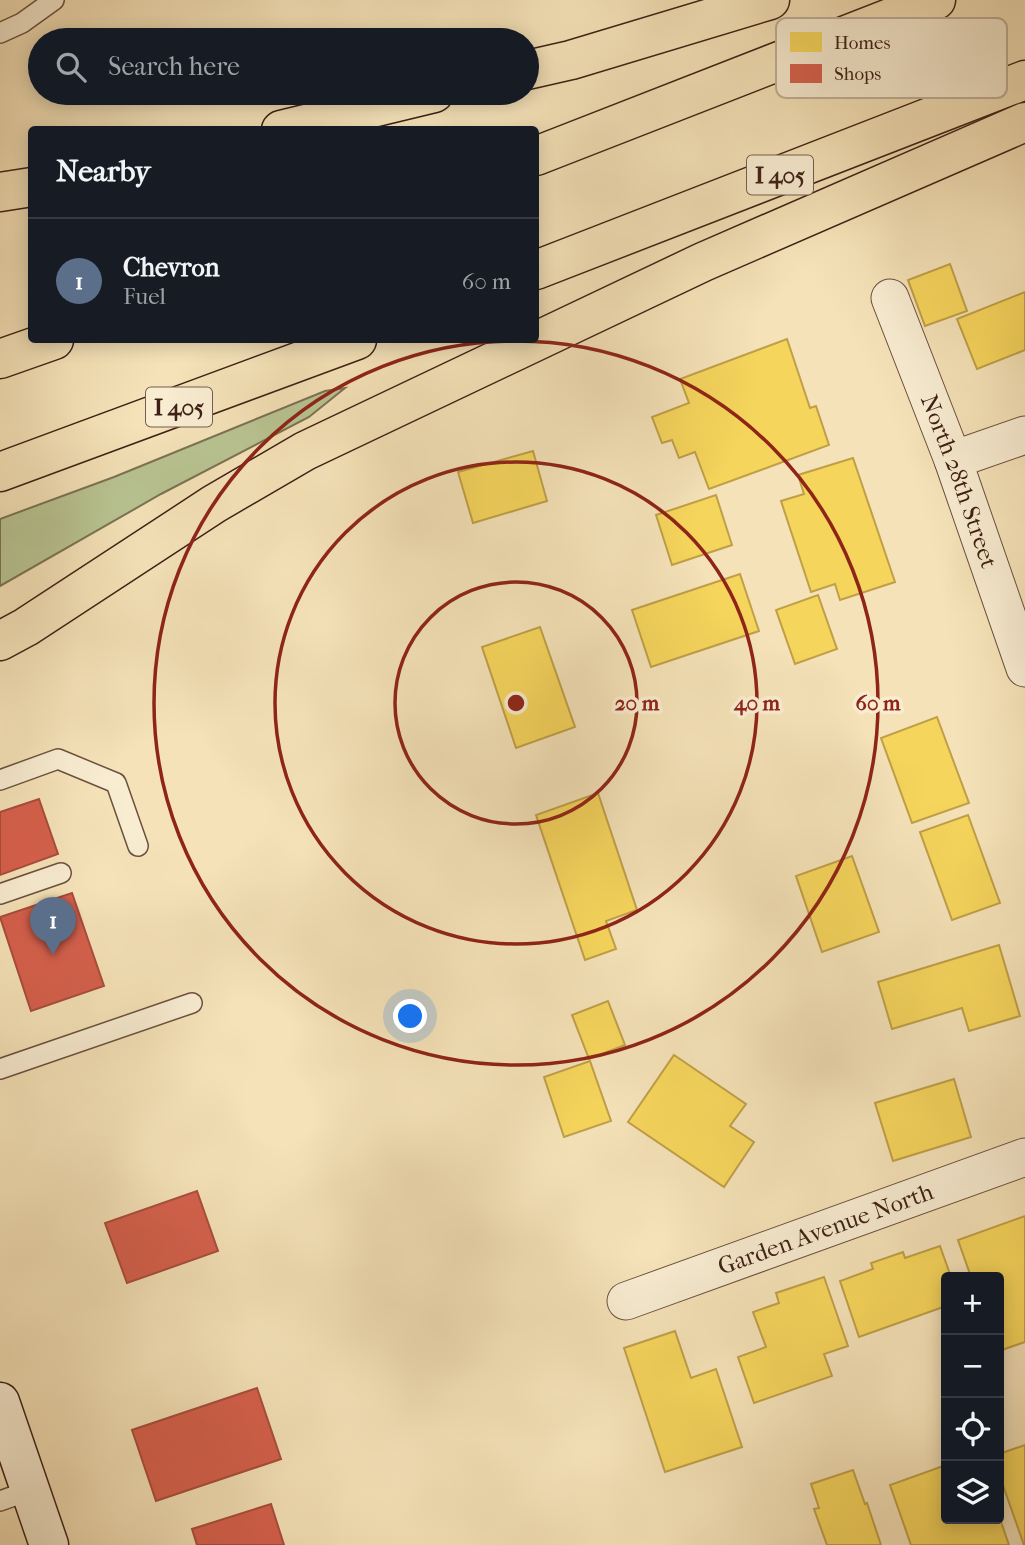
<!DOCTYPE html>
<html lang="en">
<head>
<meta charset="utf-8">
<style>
  body { margin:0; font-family:"IM FELL French Canon",serif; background:#242831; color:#f1f3f6 }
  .controls { position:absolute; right:21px; bottom:21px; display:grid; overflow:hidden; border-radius:7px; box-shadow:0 4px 18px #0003 }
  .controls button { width:63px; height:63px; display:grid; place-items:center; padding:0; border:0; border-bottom:2px solid #363941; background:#171b24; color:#f1f3f6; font:35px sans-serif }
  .you { position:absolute; left:411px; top:1017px; width:24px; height:24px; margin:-18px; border:5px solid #fff; border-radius:50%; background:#1a73e8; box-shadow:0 0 0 10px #1a73e833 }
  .badge { display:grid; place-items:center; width:46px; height:46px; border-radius:50%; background:#c59692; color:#fff; font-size:23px; font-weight:700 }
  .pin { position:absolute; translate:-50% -58px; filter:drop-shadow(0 2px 4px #0008) }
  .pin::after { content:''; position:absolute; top:37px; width:24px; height:21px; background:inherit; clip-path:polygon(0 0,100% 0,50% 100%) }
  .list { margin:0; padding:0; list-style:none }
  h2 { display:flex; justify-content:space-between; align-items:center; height:91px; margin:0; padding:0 28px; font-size:30px }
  h2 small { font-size:23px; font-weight:400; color:#9ea1a6 }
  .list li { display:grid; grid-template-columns:46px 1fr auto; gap:21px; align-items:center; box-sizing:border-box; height:126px; padding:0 28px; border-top:2px solid #363941 }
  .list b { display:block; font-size:26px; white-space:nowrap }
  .list p { margin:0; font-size:23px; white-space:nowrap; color:#9ea1a6 }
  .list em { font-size:23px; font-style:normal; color:#9ea1a6 }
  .icon { flex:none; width:38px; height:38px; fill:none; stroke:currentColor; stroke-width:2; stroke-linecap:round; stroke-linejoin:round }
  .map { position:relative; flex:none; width:1025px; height:1545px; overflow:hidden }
  .search { position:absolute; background:#171b24; box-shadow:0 4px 18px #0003; left:28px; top:28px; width:511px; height:77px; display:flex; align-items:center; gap:18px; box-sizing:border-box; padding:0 24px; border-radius:38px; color:#9ea1a6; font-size:26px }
  .panel { position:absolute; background:#171b24; box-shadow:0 4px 18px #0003; left:28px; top:126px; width:511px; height:217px; border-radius:7px }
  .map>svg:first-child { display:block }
  .green { fill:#b8c492; stroke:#7c7254; stroke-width:2 }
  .homes { fill:#f6d55c; stroke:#bf9f47; stroke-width:2 }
  .shops { fill:#d6604d; stroke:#a94d3c; stroke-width:2 }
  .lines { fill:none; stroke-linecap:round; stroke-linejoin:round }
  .lane-casing { stroke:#6c503e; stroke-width:22 }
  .street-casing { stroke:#6c503e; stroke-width:39 }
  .secondary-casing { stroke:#3f2015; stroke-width:41 }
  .highway-casing { stroke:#3f2015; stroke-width:41 }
  .lane { stroke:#f8ecd1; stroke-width:19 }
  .street { stroke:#f8ecd1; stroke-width:37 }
  .secondary { stroke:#f8ecd1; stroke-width:38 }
  .highway { stroke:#f5e2b8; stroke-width:38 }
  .ring { fill:none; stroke:#8f2418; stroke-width:3.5 }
  .labels { text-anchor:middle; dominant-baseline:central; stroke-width:7; stroke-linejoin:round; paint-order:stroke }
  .shield { fill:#f8ecd1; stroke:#765d4d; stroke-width:2 }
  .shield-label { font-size:23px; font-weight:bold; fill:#3f2015 }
  .street-label { font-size:24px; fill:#3f2015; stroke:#f8ecd1 }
  .key { fill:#f8ecd1; stroke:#c0af99; stroke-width:2 }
  .key-label { font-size:19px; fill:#3f2015 }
  .centre { fill:#8f2418; stroke:#f8ecd1; stroke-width:3.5 }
  .ring-label { font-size:21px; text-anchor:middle; font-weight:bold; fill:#8f2418; stroke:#f8ecd1; stroke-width:7; stroke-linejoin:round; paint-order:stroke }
</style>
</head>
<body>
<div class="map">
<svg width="1025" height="1545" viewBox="0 0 1025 1545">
  <rect width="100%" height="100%" fill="#f5e2b8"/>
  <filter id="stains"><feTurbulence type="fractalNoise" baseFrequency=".00286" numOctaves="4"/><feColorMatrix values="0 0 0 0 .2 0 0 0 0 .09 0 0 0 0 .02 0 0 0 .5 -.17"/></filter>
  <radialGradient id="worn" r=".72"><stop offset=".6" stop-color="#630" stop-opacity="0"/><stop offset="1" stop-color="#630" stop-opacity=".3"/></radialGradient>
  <!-- green -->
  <path class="green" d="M345,388l-36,29 -148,77 -161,92v-67l114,-42 211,-86z"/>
  <!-- homes -->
  <g class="homes">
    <path d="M950,264l17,47 -42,15 -17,-46z"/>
    <path d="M1025,292v58l-48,19 -20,-50z"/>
    <path d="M787,339l23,69 6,-2 13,39 -120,44 -14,-37 -16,6 -7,-18 -10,3 -10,-26 37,-14 -9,-24z"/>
    <path d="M533,451l14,50 -74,22 -15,-51z"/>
    <path d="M853,458l42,124 -55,18 -5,-16 -24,8 -30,-91 23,-7 -6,-19z"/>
    <path d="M716,495l16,50 -60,20 -16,-50z"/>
    <path d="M740,574l19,57 -108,36 -19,-57z"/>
    <path d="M818,595l19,54 -42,15 -19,-54z"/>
    <path d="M540,627l35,100 -59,21 -34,-101z"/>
    <path d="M937,717l32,86 -57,20 -31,-85z"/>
    <path d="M598,793l39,117 -31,11 10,28 -31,11 -49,-145z"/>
    <path d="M968,815l32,88 -48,17 -32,-88z"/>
    <path d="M852,856l27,76 -57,20 -26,-76z"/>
    <path d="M999,945l21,71 -51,15 -7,-23 -70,21 -14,-47z"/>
    <path d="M608,1001l17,44 -36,14 -17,-44z"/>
    <path d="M674,1055l72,49 -16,22 24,16 -30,45 -96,-65z"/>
    <path d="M590,1061l21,60 -47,16 -20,-60z"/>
    <path d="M954,1079l17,58 -78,24 -18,-58z"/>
    <path d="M1025,1216v126l-26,9v-74h-28l-13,-37z"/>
    <path d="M940,1246l11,31h-5v29l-87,31 -19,-56 33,-12 -2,-6 32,-11 2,6z"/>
    <path d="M824,1277l24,69 -24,8 8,22 -78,27 -16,-46 28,-10 -13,-35 26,-9 -3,-10z"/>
    <path d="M675,1331l16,47 25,-9 26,78 -77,25 -41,-124z"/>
    <path d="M1025,1445v100h-1l-25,-71v-20z"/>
    <path d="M946,1465v54h53v-3l10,29h-98l-21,-60z"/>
    <path d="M853,1470l12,34 2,-1 14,42h-54l-13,-36 5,-1 -8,-24z"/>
  </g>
  <!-- shops -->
  <g class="shops">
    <path d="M39,799l19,55 -58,21v-63z"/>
    <path d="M72,893l32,93 -73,25 -31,-94z"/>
    <path d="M197,1191l21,60 -91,32 -22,-60z"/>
    <path d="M257,1388l24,71 -125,42 -24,-71z"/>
    <path d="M271,1504l13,41h-87l-5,-16z"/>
  </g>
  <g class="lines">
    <defs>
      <g id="lane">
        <path d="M0,33l22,-10 32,-23"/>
        <path d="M0,780l58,-21 58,24 22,63"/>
        <path d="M0,894l61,-21"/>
        <path d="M0,1069l192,-66"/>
        <path d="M0,1501l31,-11"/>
      </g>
      <g id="street">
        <path id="s1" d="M890,298l63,162 72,208"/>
        <path d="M953,460l72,-25"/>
        <path id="s2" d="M626,1301l399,-144"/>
      </g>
      <path id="secondary" d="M0,1402l49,143"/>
      <g id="highway">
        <path d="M527,70l44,-10 199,-60"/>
        <path d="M281,130l153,-37"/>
        <path d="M536,156l400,-156"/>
        <path d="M0,192l32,-5"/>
        <path d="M536,270l489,-190"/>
        <path d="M0,359l54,-19"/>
        <path d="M0,472l357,-132"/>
        <path d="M0,641l26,-14 188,-123 91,-53 398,-189 322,-140"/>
      </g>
    </defs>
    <!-- lane casing -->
    <use href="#lane" class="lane-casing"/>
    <!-- street casing -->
    <use href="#street" class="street-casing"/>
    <!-- secondary casing -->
    <use href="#secondary" class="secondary-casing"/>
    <!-- highway casing -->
    <use href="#highway" class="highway-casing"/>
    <!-- lane -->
    <use href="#lane" class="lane"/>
    <!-- street -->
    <use href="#street" class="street"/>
    <!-- secondary -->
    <use href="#secondary" class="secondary"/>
    <!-- highway -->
    <use href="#highway" class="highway"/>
  </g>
  <!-- distance rings -->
  <g class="ring">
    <circle cx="516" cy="703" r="121"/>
    <circle cx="516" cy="703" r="241"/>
    <circle cx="516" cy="703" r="362"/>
  </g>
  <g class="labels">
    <!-- shield labels -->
    <g class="shield">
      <rect x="747" y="155.5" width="66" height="39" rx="5"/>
      <rect x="146" y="387.5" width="66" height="39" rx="5"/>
    </g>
    <g class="shield-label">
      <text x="780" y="175">I 405</text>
      <text x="179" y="407">I 405</text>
    </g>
    <!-- street labels -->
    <g class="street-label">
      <text stroke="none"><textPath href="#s1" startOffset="196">North 28th Street</textPath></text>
      <text stroke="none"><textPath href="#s2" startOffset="212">Garden Avenue North</textPath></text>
    </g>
  </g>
  <!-- legend -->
  <rect x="776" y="18" width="231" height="80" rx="10" class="key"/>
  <rect x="790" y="32" width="32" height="20" fill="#f6d55c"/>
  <rect x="790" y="64" width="32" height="19" fill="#d6604d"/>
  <g class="key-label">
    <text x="834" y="49">Homes</text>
    <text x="834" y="80">Shops</text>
  </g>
  <circle cx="516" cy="703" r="10" class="centre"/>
  <g class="ring-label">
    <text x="637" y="710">20 m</text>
    <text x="757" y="710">40 m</text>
    <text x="878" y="710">60 m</text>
  </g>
  <rect width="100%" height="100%" filter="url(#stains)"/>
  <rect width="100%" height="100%" fill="url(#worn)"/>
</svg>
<div class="controls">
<button>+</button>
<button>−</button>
<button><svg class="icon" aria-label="locate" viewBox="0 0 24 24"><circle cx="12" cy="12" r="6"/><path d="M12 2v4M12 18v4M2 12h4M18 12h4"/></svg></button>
<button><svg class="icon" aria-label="layers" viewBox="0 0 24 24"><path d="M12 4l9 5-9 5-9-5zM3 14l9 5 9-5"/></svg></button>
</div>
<div class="you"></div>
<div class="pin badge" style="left:53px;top:955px;background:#5c6f8a">1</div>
<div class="search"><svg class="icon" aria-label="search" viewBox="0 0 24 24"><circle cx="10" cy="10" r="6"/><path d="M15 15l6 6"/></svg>Search here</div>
<section class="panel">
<h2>Nearby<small></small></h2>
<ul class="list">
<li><span class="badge" style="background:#5c6f8a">1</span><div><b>Chevron</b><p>Fuel</p></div><em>60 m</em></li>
</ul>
</section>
</div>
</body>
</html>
